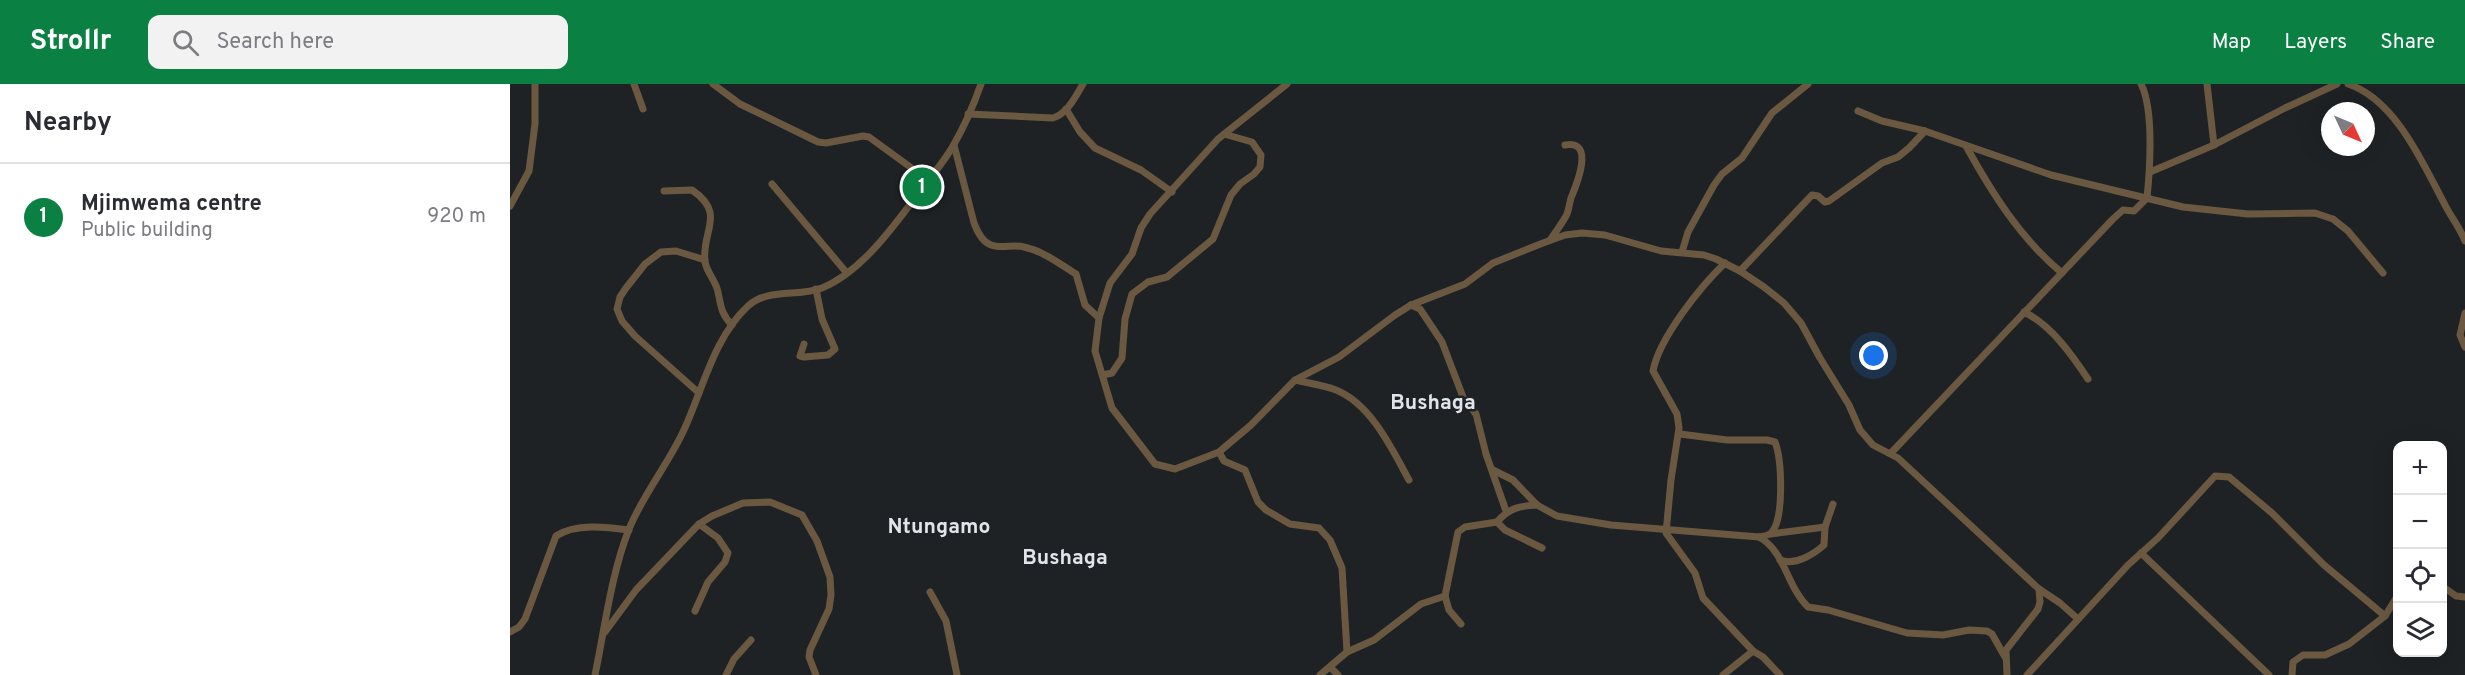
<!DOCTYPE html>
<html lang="en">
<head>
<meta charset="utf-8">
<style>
  body { margin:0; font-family:Overpass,sans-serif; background:#f2f2f3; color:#2b2b33 }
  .controls { position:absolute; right:18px; bottom:18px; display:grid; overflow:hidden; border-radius:12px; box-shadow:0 6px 24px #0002 }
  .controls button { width:54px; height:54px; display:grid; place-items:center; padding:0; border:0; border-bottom:2px solid #e1e1e2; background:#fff; color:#2b2b33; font:30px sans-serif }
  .compass { position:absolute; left:1811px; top:18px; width:54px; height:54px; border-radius:50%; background:#fff; box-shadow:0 6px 24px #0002; rotate:134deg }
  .you { position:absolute; left:1364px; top:272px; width:21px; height:21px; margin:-15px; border:4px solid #fff; border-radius:50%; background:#1a73e8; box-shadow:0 0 0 9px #1a73e833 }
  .badge { display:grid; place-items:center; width:39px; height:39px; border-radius:50%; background:#0b8043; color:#fff; font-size:20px; font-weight:700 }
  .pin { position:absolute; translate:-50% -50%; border:3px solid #fff; box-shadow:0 2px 6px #0006 }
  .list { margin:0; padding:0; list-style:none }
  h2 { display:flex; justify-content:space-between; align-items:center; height:78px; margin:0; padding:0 24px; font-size:26px }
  h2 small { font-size:20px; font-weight:400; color:#7c7c81 }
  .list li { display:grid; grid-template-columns:39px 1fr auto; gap:18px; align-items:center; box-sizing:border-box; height:108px; padding:0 24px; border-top:2px solid #e1e1e2 }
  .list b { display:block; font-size:22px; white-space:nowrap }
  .list p { margin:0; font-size:20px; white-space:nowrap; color:#7c7c81 }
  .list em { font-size:20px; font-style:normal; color:#7c7c81 }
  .icon { flex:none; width:33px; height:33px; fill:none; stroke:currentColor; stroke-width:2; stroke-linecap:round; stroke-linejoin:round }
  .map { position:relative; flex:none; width:1955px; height:591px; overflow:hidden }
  header { display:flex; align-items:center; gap:36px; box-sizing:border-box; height:84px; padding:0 30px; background:#0b8043; color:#fff }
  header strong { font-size:28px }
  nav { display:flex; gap:33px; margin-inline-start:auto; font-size:21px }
  .search { width:420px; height:54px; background:#f2f2f3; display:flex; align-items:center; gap:15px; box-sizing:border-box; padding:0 21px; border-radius:12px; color:#7c7c81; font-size:22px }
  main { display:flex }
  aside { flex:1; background:#fff }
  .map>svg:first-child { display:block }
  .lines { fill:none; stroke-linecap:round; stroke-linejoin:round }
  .minor { stroke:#6a5841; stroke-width:7 }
  .labels { text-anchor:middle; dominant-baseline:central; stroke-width:5; stroke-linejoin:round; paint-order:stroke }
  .quarter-label { font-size:21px; font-weight:bold; fill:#e0e5ea; stroke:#1e2225 }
</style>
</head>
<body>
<header>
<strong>Strollr</strong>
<div class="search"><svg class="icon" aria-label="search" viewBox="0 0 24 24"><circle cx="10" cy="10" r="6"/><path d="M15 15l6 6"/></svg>Search here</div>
<nav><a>Map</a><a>Layers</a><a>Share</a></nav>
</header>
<main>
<aside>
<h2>Nearby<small></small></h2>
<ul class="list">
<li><span class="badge">1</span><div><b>Mjimwema centre</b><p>Public building</p></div><em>920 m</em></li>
</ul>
</aside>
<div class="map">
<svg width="1955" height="591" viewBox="0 0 1955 591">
  <rect width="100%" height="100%" fill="#1e2225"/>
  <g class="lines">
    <!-- minor -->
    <g class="minor">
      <path d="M124,0l9,25"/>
      <path d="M203,0l27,20 78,38 8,1 37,-7 6,1 59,43"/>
      <path d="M1697,0l7,61"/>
      <path d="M1838,0c48,16 75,80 97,121 6,12 15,23 20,36"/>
      <path d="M556,25l14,23 15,16 46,22 31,22"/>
      <path d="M1348,27l24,10 43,10 126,44 132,32 65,7 67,-1 18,6 15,12 35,42"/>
      <path d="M458,30l85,4c15,-5 22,-21 30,-34"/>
      <path d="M444,61l20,78c3,8 8,19 17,22 10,4 23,-1 33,2 19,4 36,17 52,27l9,31 14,13 -4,33 17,57 43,56 20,5 44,-17 32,-27 44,-45 44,-23 56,-42 16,-10 54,-21 28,-21 50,-20 22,-8 17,-2 23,2 56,16 43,4 12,4 24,12 24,16 20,16 17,20 19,35 29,47 11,25 13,15 25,13 141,131 21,14 18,16"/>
      <path d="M1456,62c26,47 54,92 96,127"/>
      <path d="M1640,88l64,-27 71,-37 52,-24"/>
      <path d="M262,100l74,88"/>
      <path d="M154,107l28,-1c35,24 9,41 13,72 2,11 11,19 13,30 3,14 3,22 14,33"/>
      <path d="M0,122l19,-35 6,-47v-40"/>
      <path d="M1040,156c5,-7 11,-15 16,-24 3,-5 3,-12 5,-18 5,-12 25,-59 -6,-53"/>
      <path d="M1172,168l6,-20 26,-47 8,-11 20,-16 30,-45 36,-29"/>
      <path d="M1215,179c-24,23 -66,75 -72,108l24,43 2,14 -8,52 -5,53 29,40 8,25 50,53"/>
      <path d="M1230,187l72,-76 6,1 7,6 4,-1 53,-38 16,-6 11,-9 16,-17"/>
      <path d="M901,221l9,4 22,33 21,55 13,17 10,40 20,57"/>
      <path d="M1514,228c27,13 48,43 64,67"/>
      <path d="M1955,229l-5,22 5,12"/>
      <path d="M589,234l11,-35 22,-29 9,-26 9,-14 68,-75 69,-55"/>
      <path d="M294,260l-4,12 4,1 24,-2 7,-6 -13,-30 -6,-30"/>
      <path d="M593,291l9,-2 10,-15 3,-39 7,-25 16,-12 19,-5 46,-38 18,-44 9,-11 14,-10 6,-7 1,-12 -9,-13 -28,-8"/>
      <path d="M785,296c13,3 28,5 41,10 35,14 56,59 73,90"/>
      <path d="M189,309l-64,-57 -13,-15 -5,-12 3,-12 6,-9 19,-24 16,-12 15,-1 29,9"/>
      <path d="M1170,350l47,6h40l8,2c7,18 9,76 -3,90 -3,4 -9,4 -13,5"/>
      <path d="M709,368l5,9 21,9 13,32 8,8 24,14 29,4 11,12 12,28 5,84"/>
      <path d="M1381,369l222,-234 10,-9 11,1 13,-13c3,-29 7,-89 -6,-114"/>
      <path d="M983,386l20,10 24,25 20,11 54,9 148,12c26,14 28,50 49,70l20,3 79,23 36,2 26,-5 18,1 5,3 13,23"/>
      <path d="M987,438l8,8 37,18"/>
      <path d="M1261,450l54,-7"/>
      <path d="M1631,469l128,122"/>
      <path d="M1270,476c14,6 33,-5 44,-15l1,-18 8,-23"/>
      <path d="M1932,502l14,10 9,1"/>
      <path d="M420,508l16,29 11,54"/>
      <path d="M185,527l13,-29 17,-20 3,-9 -10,-15 -19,-14"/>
      <path d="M951,540l-12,-14 -4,-14 13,-64 7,-5 32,-5c12,-14 22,-16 40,-17"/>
      <path d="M0,548l9,-5 6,-8 31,-83c19,-13 51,-9 73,-6"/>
      <path d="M95,548l31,-42 63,-66 13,-8 31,-13 27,-1 32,13 15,26 13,36 1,18 -2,14 -19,41 -1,7 7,18"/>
      <path d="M821,584l7,7"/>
      <path d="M85,591c10,-48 16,-100 34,-146 14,-34 37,-62 53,-95 20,-41 31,-96 66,-128 19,-18 51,-9 74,-18 41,-17 73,-64 99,-98 11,-15 23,-28 32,-44 11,-19 21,-42 28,-62"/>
      <path d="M216,591l8,-16 17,-19"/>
      <path d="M810,591l27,-23 27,-12 47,-36 24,-8"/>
      <path d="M1213,591l30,-24 10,6 17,18"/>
      <path d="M1497,591l-1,-25 32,-41 2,-7 -1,-13"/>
      <path d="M1517,591l101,-110 30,-27 57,-62 14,1 43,36 52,52 61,51"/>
      <path d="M1782,591l1,-13 10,-7h22l24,-11 36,-28 13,-21"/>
    </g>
  </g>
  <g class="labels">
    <!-- quarter labels -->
    <g class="quarter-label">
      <text x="923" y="319">Bushaga</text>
      <text x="429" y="443">Ntungamo</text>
      <text x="555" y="474">Bushaga</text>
    </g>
  </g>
</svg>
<div class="controls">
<button>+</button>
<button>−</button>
<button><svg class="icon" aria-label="locate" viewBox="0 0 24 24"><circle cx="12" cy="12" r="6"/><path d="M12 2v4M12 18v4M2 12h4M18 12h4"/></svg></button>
<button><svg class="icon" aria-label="layers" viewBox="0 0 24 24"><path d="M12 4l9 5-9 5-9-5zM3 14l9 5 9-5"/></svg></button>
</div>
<svg class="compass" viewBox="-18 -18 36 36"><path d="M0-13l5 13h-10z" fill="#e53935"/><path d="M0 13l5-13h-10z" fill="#7c7c81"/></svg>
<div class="you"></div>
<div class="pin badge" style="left:412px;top:103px">1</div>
</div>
</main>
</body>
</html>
